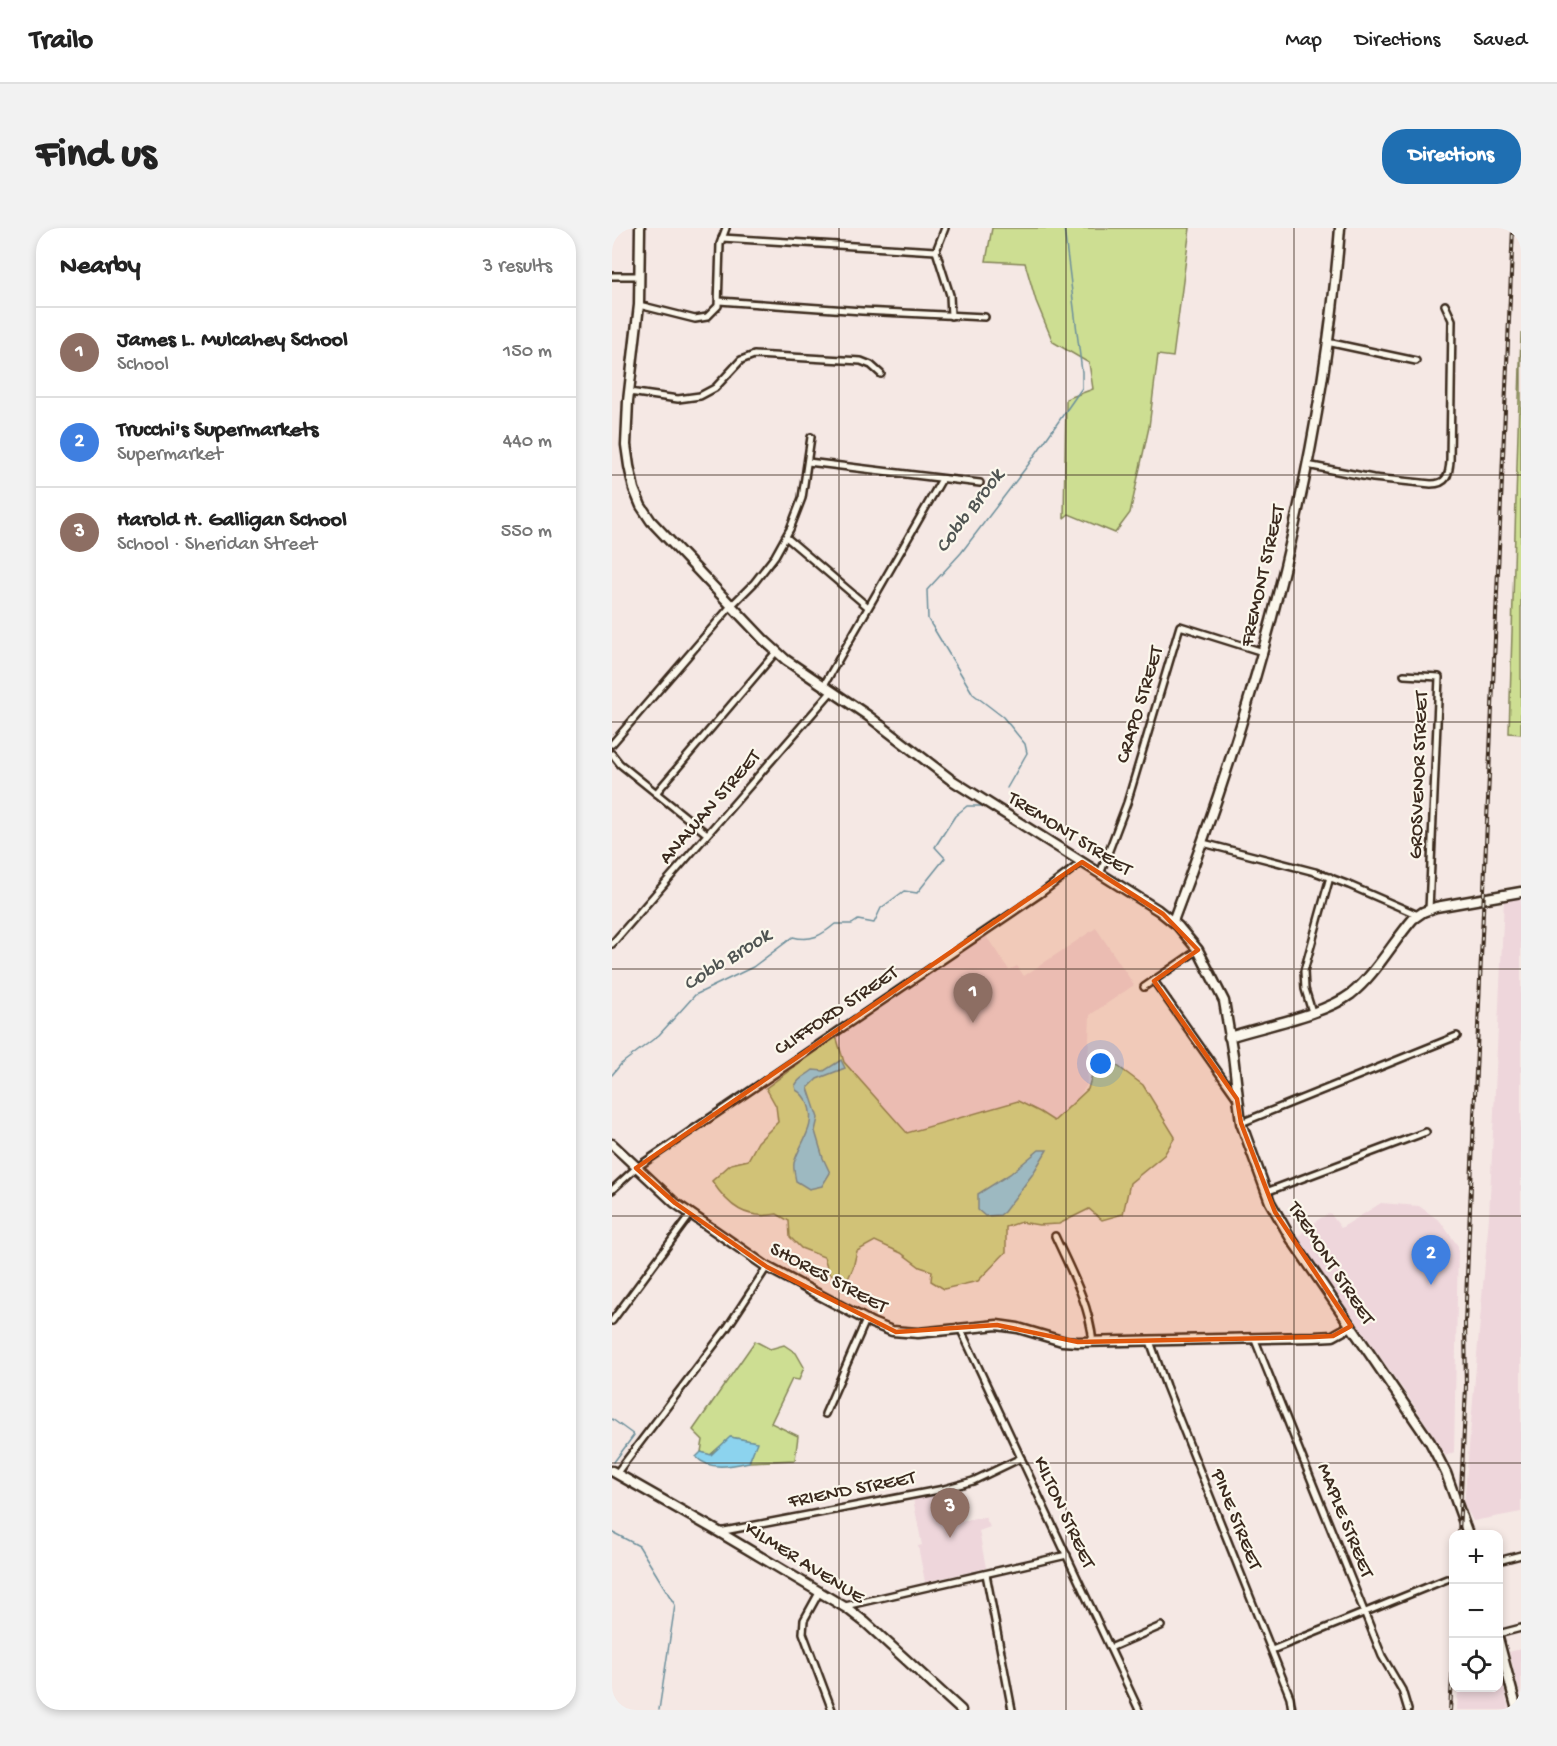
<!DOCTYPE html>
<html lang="en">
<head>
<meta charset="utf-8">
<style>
  body { margin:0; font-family:"Gochi Hand",sans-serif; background:#f2f2f2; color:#222 }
  .controls { position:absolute; right:18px; bottom:18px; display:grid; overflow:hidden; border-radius:12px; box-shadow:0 3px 9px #0003 }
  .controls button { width:54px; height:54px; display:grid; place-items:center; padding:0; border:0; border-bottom:2px solid #e0e0e0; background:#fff; color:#222; font:30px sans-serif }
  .you { position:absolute; left:489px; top:836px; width:21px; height:21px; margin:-15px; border:4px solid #fff; border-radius:50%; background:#1a73e8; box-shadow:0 0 0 9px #1a73e833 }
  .badge { display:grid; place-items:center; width:39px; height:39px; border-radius:50%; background:#1f6fb2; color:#fff; font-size:20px; font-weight:700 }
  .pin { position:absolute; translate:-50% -50px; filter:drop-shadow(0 2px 3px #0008) }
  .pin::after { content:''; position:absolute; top:32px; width:21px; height:18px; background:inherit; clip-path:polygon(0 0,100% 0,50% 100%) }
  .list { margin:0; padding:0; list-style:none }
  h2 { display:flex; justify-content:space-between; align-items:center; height:78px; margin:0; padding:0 24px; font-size:26px }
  h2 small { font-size:20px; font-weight:400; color:#767676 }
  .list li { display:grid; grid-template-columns:39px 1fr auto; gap:18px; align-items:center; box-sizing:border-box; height:90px; padding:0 24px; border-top:2px solid #e0e0e0 }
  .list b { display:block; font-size:22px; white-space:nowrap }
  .list p { margin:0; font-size:20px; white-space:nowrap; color:#767676 }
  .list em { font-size:20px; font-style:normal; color:#767676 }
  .icon { flex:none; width:33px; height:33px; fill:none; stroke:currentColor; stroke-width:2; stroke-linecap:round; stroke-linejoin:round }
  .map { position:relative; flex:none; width:909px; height:1482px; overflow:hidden; border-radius:24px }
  header { display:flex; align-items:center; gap:36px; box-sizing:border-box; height:84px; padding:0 30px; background:#fff; border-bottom:2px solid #e0e0e0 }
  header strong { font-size:28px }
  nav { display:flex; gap:33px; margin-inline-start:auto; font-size:21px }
  .intro { display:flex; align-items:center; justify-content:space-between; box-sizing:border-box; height:144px; padding:0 36px }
  h1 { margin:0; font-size:42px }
  .button { padding:15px 27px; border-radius:24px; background:#1f6fb2; color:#fff; font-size:21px; font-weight:700 }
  main { display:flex; gap:36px; padding:0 36px }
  aside { flex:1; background:#fff; border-radius:24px; box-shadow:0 3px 9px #0003 }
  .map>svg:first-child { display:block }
  .built { fill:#eed6db }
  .green { fill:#cdde92; stroke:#848458; stroke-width:1.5 }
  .water { fill:#8cd3ee; stroke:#6c8f9b; stroke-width:1.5 }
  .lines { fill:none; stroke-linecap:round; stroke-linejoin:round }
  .stream { stroke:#6c8f9b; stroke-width:1.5 }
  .street-casing { stroke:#3b2a1e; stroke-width:10 }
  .secondary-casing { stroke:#3b2a1e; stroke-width:13 }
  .street { stroke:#fbf7ec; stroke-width:5 }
  .secondary { stroke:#fbf7ec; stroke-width:8 }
  .rail-casing { stroke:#3b2a1e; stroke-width:4 }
  .rail { stroke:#fbf7ec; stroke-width:1.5; stroke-dasharray:4.5; stroke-linecap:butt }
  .marked { fill:#df570d; fill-opacity:0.2; stroke:#df570d; stroke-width:4.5; stroke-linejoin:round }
  .grid { fill:none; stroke:#3b2a1e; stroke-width:1.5; stroke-opacity:0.55 }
  .labels { text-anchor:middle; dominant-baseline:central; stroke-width:4.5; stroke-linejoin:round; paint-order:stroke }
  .street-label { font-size:20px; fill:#3b2a1e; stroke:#fbf7ec }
  .water-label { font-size:21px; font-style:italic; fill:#4f5452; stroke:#fbf7ec }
</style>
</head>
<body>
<header>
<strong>Trailo</strong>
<nav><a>Map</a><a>Directions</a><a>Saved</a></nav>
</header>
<div class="intro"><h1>Find us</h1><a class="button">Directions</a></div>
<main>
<aside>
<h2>Nearby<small>3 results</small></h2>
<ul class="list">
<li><span class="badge" style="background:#8d6e63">1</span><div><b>James L. Mulcahey School</b><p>School</p></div><em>150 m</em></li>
<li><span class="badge" style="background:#3f7fe0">2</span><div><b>Trucchi's Supermarkets</b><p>Supermarket</p></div><em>440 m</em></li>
<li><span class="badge" style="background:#8d6e63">3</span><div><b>Harold H. Galligan School</b><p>School · Sheridan Street</p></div><em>550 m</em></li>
</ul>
</aside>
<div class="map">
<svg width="909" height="1482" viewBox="0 0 909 1482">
  <rect width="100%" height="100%" fill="#f5e8e4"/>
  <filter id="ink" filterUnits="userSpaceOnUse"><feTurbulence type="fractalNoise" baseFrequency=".0167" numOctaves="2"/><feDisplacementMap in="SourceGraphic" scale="12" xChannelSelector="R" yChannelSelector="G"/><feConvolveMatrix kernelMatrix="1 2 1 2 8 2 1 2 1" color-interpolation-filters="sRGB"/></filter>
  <g filter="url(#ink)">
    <!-- built -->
    <g class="built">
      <path d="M909,669v615l-48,9 -9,-17 25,-287 15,-317z"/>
      <path d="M484,700l38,57 -44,30 -3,70 -14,20 -19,16 -14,-9 -71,8 -62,13 -58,-56 -13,-41 150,-100 23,34 8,-4 7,10z"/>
      <path d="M769,975l38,3 21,15 18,25 -4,206 -8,4 -30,-48 -119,-171 22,-18 11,-6 11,15z"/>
      <path d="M343,1264l5,30 25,-5 5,10 -11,4 7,37 -61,14 -7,-36 4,-1 -9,-46z"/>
      <path d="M909,1421v48l-12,-45z"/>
      <path d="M887,1438l10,44h-52l1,-22h40z"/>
    </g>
    <!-- green -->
    <g class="green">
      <path d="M380,0h198l-17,129 -15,-2 -9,72 -19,86 -15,20 -46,-19 -5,4 2,-119 27,-10 -4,-26 -36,-21 -17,-41 -11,-38 -39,-2z"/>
      <path d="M909,105v401l-12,-1z"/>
      <path d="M224,808l8,26 63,71 111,-32 22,11 14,9 34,-32 8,-28 12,-2 35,26 32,52 -11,18 -34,28 -7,31 -21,6 -13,-11 -30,15 -20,1 -18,-3 -15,5v25l-28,29 -34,8 -13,-8 1,-10 -12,-4 -19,-14 -26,-12 -18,10 -4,17 -6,13 -18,-8 -5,-16 -23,-9 -11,-11 -1,-16 -12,-7c-31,6 -48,-7 -65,-33l19,-17 17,-4 10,-18 20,-20 -2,-16 -10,-18z"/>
      <path d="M143,1113l15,8 14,-4 12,8 8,14 -5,13 -7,-1 -21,44 27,13 -3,24 -46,2 7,-20 -25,-5 -21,18 -9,-3 2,-12 -10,-10z"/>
    </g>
    <!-- water -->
    <g class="water">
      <path d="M229,832l4,8 -28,11 -9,9 10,30 -3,13 8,27 7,15 -8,13 -13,3 -13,-8c-1,-5 -3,-13 -2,-18 6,-21 23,-36 14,-59 -3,-6 -6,-11 -12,-14l-1,-4c4,-9 11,-10 18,-16l11,1z"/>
      <path d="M427,922h8l-15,25 -28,37 -4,3 -15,1 -7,-6v-16l32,-20z"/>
      <path d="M118,1209l27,5 -8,20c-18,4 -39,9 -53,-5l5,-5 10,3z"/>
    </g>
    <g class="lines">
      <!-- stream -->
      <g class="stream">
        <path d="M395,560l20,-35 -2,-9 -22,-27 -30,-23 -45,-75 -1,-29 34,-37 67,-88 54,-77v-16l-18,-144"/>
        <path d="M0,847l9,-11 38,-29 36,-40 58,-28 40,-30c18,5 29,-2 42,-13h17l6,-4 16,3 7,-15 23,-17 13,2 28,-35 -10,-11 20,-31 12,-10h16"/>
        <path d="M0,1191l22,16 -20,27"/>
        <path d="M0,1304l27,14 36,59 -16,105"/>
      </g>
      <defs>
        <g id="street">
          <path d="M333,0l-9,23 14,44 1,21"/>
          <path d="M110,10l214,13"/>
          <path d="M0,48h28"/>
          <path d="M107,73l143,10 123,6"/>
          <path d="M27,77l56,14 12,-2 11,-11 2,-62 6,-16"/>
          <path d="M715,114l89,19"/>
          <path d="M17,164l49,7 22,-3 15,-8 26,-28 13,-5 107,6 10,4 10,9"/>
          <path d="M196,234l172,21"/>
          <path d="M695,237l66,13 58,6c16,0 18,-9 19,-23l2,-141 -7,-15"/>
          <path d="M174,309l82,70"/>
          <path d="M792,447l35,2 -10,233"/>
          <path d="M212,457l118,-206"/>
          <path d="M0,516l119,-138 23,-23 21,-27 15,-27 12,-31 9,-61"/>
          <path d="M0,526l8,10 87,70"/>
          <path d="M44,565l120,-141"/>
          <path d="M591,615l112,29 34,13 69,30"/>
          <path d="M488,646l27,-71 53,-177 83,26"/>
          <path d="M0,716l220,-253"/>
          <path d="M542,753l82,116"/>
          <path d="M532,759l54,-37"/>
          <path d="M700,784l-7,-23 -1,-18 26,-94"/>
          <path d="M629,895l216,-87"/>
          <path d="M0,962l24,-22 404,-274 42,-32"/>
          <path d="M654,964l160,-60"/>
          <path d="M443,1008c16,35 34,67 38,106"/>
          <path d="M0,1093l79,-107"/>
          <path d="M348,1100l179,382"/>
          <path d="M643,1112l127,316 20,34 6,20"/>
          <path d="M538,1113l16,45 124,311 2,13"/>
          <path d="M213,1186l41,-94"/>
          <path d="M4,1246l111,-146 40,-61"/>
          <path d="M107,1304l225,-43 29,-8 48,-23"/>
          <path d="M886,1333l23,-6"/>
          <path d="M374,1346l26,136"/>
          <path d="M208,1363l-16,29 -1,13 29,77"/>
          <path d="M233,1378l222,-51"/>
          <path d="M886,1406l23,-6"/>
          <path d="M498,1420l51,-22"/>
          <path d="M660,1422l175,-71"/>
        </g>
        <g id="secondary">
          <path d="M28,0l-1,77 -11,96 -2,44 3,21 5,23 7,17 10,15 113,119 22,20 81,55 83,64 208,131 20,16 20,24 26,51 9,54 8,68 29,79 20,35 140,205 16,31 22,61"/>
          <path d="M561,693c85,-222 149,-455 167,-693"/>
          <path d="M617,809c34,-11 94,-22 122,-43 24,-19 42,-52 62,-75l10,-7 13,-5 85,-15"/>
          <path d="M0,916l63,59 92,64 105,56 20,8 26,2 79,-8 21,3 44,13 16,1 236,-5 19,-1 18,-10"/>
          <path d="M0,1243l107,61 129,77 18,14 95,87"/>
          <path d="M886,1410l19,72"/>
        </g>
      </defs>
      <!-- street casing -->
      <use href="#street" class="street-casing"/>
      <!-- secondary casing -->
      <use href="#secondary" class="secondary-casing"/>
      <!-- street -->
      <use href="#street" class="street"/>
      <!-- secondary -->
      <use href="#secondary" class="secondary"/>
      <defs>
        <g id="rail">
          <path d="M847,1306l7,-147 -1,-64 48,-1095"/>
          <path d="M838,1482l4,-63"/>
        </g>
      </defs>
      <!-- rail casing -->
      <use href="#rail" class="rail-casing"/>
      <!-- rail -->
      <use href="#rail" class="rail"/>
    </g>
  </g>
  <!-- marked area -->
  <path class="marked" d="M470,634l81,52 35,36 -44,31 83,118 4,24 34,89 76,114 -18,10 -19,1 -236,5 -81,-17 -101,7 -129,-65 -92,-64 -39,-35z"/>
  <!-- grid -->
  <path class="grid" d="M227,0v1482M454,0v1482M682,0v1482M0,247h909M0,494h909M0,741h909M0,988h909M0,1235h909"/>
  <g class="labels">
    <!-- street labels -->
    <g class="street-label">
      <text transform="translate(652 348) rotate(-77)">FREMONT STREET</text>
      <text transform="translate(529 477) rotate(-73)">CRAPO STREET</text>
      <text transform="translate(808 547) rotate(-88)">GROSVENOR STREET</text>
      <text transform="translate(99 580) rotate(-49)">ANAWAN STREET</text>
      <text transform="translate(457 607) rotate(32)">TREMONT STREET</text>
      <text transform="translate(225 784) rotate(-34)">CLIFFORD STREET</text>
      <text transform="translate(718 1036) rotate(57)">TREMONT STREET</text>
      <text transform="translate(216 1051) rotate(28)">SHORES STREET</text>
      <text transform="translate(240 1263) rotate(-11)">FRIEND STREET</text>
      <text transform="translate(451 1285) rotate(65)">KILTON STREET</text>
      <text transform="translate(623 1292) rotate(68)">PINE STREET</text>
      <text transform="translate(732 1293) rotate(68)">MAPLE STREET</text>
      <text transform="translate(192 1336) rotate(32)">KILMER AVENUE</text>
    </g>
    <!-- water labels -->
    <g class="water-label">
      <text transform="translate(359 284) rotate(-53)">Cobb Brook</text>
      <text transform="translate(116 733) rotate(-32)">Cobb Brook</text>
    </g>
  </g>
</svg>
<div class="controls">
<button>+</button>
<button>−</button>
<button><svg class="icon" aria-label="locate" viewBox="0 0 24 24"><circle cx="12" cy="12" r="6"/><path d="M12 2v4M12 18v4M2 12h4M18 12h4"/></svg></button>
</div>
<div class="you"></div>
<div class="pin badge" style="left:361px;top:795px;background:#8d6e63">1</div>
<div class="pin badge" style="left:819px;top:1057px;background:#3f7fe0">2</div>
<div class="pin badge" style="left:338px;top:1310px;background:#8d6e63">3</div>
</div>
</main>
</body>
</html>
